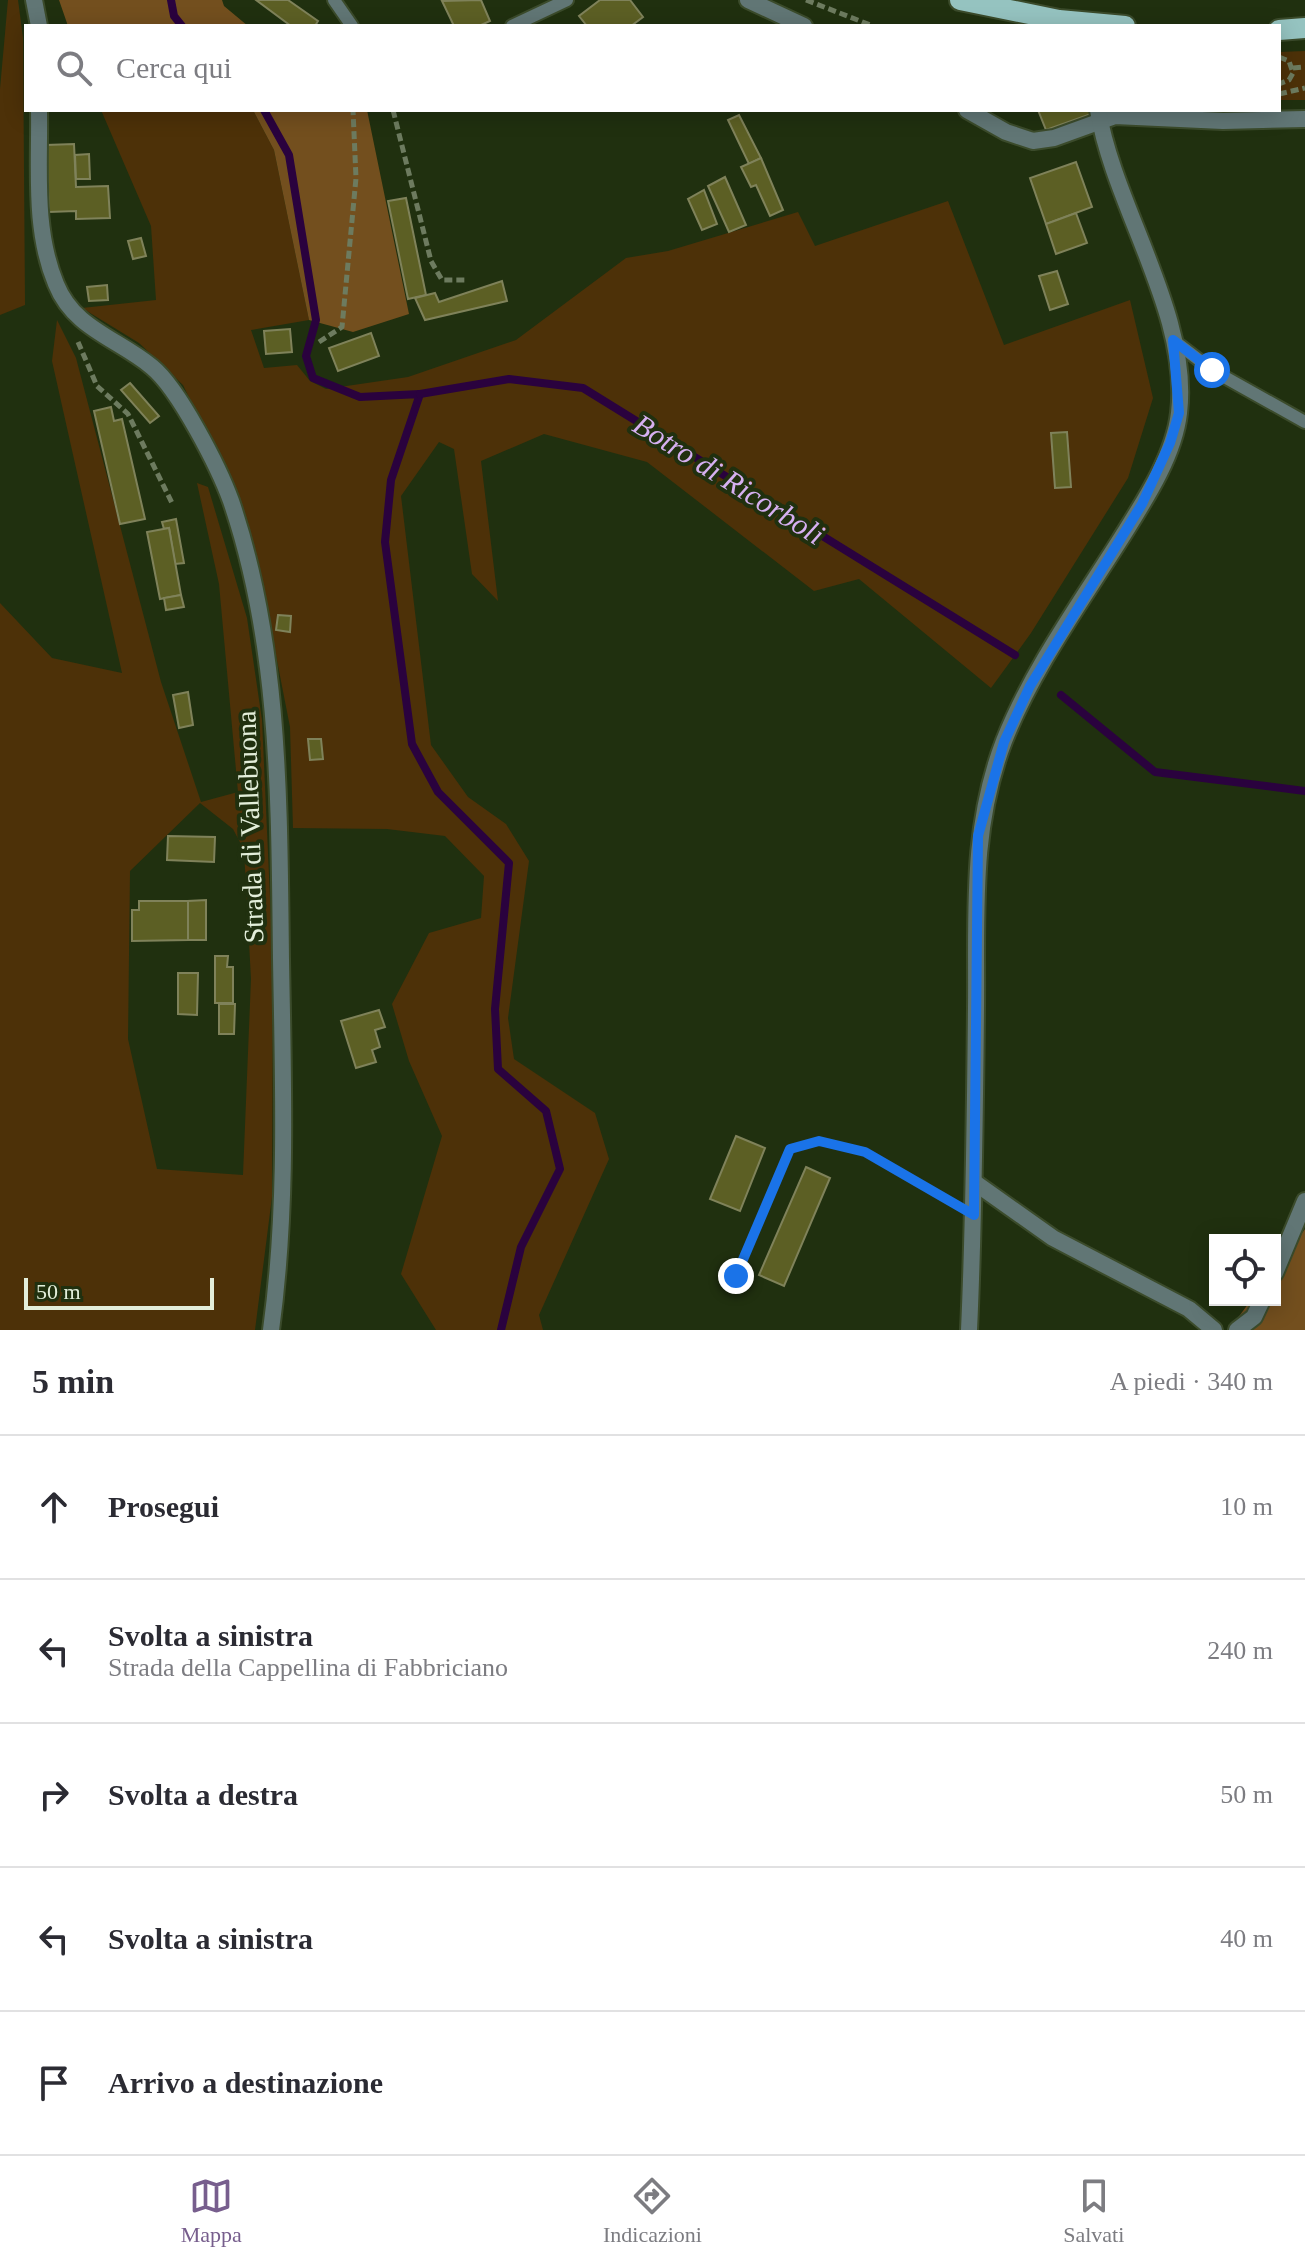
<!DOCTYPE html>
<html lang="it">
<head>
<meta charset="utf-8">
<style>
  body { margin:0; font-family:"Times New Roman",serif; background:#f7f7f7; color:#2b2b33 }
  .controls { position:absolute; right:24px; bottom:24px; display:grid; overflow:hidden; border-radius:0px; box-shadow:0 4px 20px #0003 }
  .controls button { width:72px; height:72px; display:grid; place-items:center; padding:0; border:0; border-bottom:2px solid #e1e1e2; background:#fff; color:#2b2b33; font:40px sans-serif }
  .scale { position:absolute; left:24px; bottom:20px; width:190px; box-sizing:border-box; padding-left:8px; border:4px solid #e3eeda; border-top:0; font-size:22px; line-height:28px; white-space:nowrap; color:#e3eeda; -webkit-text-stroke:6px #20300f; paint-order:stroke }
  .stop { position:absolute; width:24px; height:24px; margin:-18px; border:6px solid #1a73e8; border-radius:50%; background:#fff }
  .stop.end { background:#1a73e8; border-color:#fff; box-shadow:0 2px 8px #0008 }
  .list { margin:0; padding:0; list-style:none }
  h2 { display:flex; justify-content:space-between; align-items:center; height:104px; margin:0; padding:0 32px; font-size:34px }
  h2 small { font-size:26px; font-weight:400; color:#7c7c81 }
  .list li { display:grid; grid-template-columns:52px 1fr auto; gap:24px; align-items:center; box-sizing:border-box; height:144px; padding:0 32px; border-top:2px solid #e1e1e2 }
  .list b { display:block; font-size:30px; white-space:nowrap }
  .list p { margin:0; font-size:26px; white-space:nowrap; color:#7c7c81 }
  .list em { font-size:26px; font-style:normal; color:#7c7c81 }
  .icon { flex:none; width:44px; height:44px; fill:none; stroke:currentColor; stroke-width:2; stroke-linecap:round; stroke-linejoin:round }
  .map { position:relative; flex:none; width:1305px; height:1330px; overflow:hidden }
  .search { position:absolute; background:#fff; box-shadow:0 4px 20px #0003; left:24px; right:24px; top:24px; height:88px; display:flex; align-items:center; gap:20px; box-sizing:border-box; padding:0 28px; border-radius:0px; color:#7c7c81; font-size:30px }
  .sheet { height:824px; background:#fff }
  nav { display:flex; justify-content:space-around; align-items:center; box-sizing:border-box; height:112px; border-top:2px solid #e1e1e2; background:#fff; font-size:22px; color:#7c7c81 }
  nav a { display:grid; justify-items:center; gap:4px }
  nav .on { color:#775e8d }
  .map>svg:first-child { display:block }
  .green { fill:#4d3108; fill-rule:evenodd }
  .forest { fill:#734f1e }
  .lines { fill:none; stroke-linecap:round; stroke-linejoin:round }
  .stream { stroke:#2a023e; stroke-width:8 }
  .building { fill:#5c5f24; stroke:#7f825a; stroke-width:2 }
  .lane-casing { stroke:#3b4b2b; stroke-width:16 }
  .street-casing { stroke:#3b4b2b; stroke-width:20 }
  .primary-casing { stroke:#3b4b2b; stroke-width:24 }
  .path { stroke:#6d7b5f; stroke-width:5; stroke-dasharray:8 4; stroke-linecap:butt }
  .lane { stroke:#617675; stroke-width:12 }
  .street { stroke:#617675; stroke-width:16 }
  .primary { stroke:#95c3c0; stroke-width:20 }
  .route { stroke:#1a73e8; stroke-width:10 }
  .labels { text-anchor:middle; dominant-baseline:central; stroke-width:8; stroke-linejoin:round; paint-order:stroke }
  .street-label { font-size:28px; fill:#e3eeda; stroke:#20300f }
  .water-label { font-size:30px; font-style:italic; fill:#d6b0f1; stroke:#20300f }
</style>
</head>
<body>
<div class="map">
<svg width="1305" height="1330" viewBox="0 0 1305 1330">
  <rect width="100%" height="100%" fill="#20300f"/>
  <!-- green -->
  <g class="green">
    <path d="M8,0h10l5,38 2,267 -25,10v-226z"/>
    <path d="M1305,51v49h-26v-48z"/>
    <path d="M101,110h152l21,40 35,170 -58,10 13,38 33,-3 13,16 16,8 82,-12 108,-37 110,-82 42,-7 130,-39 17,34 133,-45 56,144 126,-45 23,98 -25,80 -97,155 -40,55 -132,-109 -45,12 -167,-129 -103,-28 -63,27 17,140 -26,-27 -18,-125 -15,-7 -38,54 30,249 37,52 38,27 23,37 -21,157 6,41 81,54 14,46 -70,156 4,15h-107l-35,-56 41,-138 -33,-75 -17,-57 37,-71 52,-15 3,-42 -39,-40 -58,-7 -94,-1 -3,-101 -26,-133 -29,-101 -52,-108 -44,-42 -57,-35 74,-8 -5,-74z"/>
    <path d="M57,320l19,38 85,324 40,120 37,-10 -19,-208 -22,-101 11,4 39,131 15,102 11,244 -1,233 -17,133h-255v-727l52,55 70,15 -70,-312zM200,803l33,26 11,21 7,129 -8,196 -86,-6 -29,-130 2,-168z"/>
  </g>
  <!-- forest -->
  <g class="forest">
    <path d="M59,0h163l2,6 24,20h-180z"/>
    <path d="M253,110h114l42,204 -56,18 -44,-12 -35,-170z"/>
    <path d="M1305,1229v101h-76l22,-30h24v-31z"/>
  </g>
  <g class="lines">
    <!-- stream -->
    <g class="stream">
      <path d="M171,0l3,16 8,10"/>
      <path d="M264,110l25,45 27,165 -10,36 7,22 47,19 60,-3 -29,86 -6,62 27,202 26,48 71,71 -14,146 3,60 48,42 14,58 -39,78 -20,83"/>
      <path d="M420,394l89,-15 74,9 432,267"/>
      <path d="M1061,695l94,77 150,19"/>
    </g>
  </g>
  <!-- building -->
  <g class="building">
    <path d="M256,0h32l30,21 -3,5h-24z"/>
    <path d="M481,0l9,21 -11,5h-25l-12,-25z"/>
    <path d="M600,0h30l13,17 -12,9h-44l-8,-10z"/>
    <path d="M1038,110h51l2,4 -45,16z"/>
    <path d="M739,115l22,43 -12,6 -21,-44z"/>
    <path d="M74,144l2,43 32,-1 2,32 -34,1v-8l-27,1 -3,-67z"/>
    <path d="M89,154l1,25h-14l-1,-24z"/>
    <path d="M761,158l22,52 -13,6 -14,-31 -5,2 -10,-20z"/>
    <path d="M1076,162l16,45 -46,17 -16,-46z"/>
    <path d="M725,177l21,48 -17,7 -21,-46z"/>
    <path d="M704,190l13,34 -15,6 -14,-31z"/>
    <path d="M406,198l20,97 -18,4 -20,-98z"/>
    <path d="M1076,213l11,30 -31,11 -10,-30z"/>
    <path d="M141,238l5,18 -13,3 -5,-18z"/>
    <path d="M1057,271l11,33 -18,6 -11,-34z"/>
    <path d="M502,281l5,20 -82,19 -10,-22 20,-5 4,9z"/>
    <path d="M107,285l1,15 -19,1 -2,-14z"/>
    <path d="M290,329l2,23 -26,2 -2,-23z"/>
    <path d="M371,333l8,23 -41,15 -9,-23z"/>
    <path d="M130,383l29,33 -9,7 -29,-33z"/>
    <path d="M111,407l3,14 8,-2 23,100 -25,5 -26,-113z"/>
    <path d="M1067,432l4,55 -16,1 -4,-55z"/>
    <path d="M176,519l8,44 -9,1 -6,-36 -5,1 -2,-7z"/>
    <path d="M169,528l12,67 -21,4 -13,-67z"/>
    <path d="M181,595l3,12 -18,3 -2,-12z"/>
    <path d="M278,615l13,1 -1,16 -14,-2z"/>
    <path d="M188,692l5,33 -14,3 -6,-33z"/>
    <path d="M308,739h13l2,20 -13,1z"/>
    <path d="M168,836l47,1 -1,25 -47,-2z"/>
    <path d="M206,900v40h-18v-39z"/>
    <path d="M139,901h49v39l-56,1v-31h7z"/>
    <path d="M215,956h13l-1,11h6v36h-18z"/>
    <path d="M178,973h20l-1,42 -19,-1z"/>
    <path d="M219,1004h16l-1,30h-15z"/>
    <path d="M379,1010l6,17 -10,3 5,17 -8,3 4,12 -20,6 -15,-47z"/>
    <path d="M736,1136l29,12 -25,63 -30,-12z"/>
    <path d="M806,1167l24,11 -46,108 -25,-11z"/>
  </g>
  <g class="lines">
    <defs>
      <g id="lane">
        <path d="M334,0l18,26"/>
        <path d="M512,26l55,-26"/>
        <path d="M1173,340l39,30 93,52"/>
      </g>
      <g id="street">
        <path d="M34,0l5,26"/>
        <path d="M748,0l56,26"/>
        <path d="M39,110c1,58 -6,119 17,174 18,45 61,54 96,83 27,22 67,101 79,134 50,147 48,305 50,458 2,125 7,248 -10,371"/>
        <path d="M967,110l39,22 27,9 21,-3 61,-22 108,5 82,-2"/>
        <path d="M974,1182l79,56 136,71 25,21"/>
        <path d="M1275,1273l30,-72"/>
        <path d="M969,1330c5,-107 6,-214 7,-322 1,-92 -6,-179 28,-267 28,-71 75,-136 116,-201 23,-37 54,-83 59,-127 12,-98 -65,-206 -81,-303"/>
        <path d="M1237,1330l17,-13 8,-17"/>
      </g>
      <g id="primary">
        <path d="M960,0l99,20 66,6"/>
        <path d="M1279,30l26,-2"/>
      </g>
    </defs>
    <!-- lane casing -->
    <use href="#lane" class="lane-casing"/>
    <!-- street casing -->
    <use href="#street" class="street-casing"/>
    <!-- primary casing -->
    <use href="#primary" class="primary-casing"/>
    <!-- path -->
    <g class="path">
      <path d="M806,0l67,26"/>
      <path d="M1279,57l10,4 4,12 -4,7 -10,4"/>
      <path d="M1293,68l12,-1"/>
      <path d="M1279,94l26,-6"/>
      <path d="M393,110l38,151 11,19h26"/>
      <path d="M78,342l19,44 31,28 45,91"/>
      <path d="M319,342l23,-15 14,-149 -3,-68"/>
      <path d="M736,1276l54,-127 29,-8 46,11 91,53"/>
    </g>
    <!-- lane -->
    <use href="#lane" class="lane"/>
    <!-- street -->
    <use href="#street" class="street"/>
    <!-- primary -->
    <use href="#primary" class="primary"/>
  </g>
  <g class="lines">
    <!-- route -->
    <path class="route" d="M736,1276l54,-127 29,-8 46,11 109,63 4,-379 26,-94 26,-56 112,-182 28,-61 9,-30 -6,-73 39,30"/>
  </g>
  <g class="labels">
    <!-- street labels -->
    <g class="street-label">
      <text transform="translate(250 827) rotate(-92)">Strada di Vallebuona</text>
    </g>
    <!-- water labels -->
    <g class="water-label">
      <text transform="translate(729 479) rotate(32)">Botro di Ricorboli</text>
    </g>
  </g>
</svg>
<div class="controls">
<button><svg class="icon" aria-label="locate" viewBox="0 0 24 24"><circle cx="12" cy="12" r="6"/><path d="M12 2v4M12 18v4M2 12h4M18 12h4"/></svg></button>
</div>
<div class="scale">50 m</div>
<div class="stop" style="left:1212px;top:370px"></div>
<div class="stop end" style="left:736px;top:1276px"></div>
<div class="search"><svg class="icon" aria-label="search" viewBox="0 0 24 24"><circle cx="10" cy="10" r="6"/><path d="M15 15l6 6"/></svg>Cerca qui</div>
</div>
<section class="sheet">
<h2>5 min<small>A piedi · 340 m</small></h2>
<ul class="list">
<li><svg class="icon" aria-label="ahead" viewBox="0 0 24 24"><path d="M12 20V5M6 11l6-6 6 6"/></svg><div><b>Prosegui</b></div><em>10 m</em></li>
<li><svg class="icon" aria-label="left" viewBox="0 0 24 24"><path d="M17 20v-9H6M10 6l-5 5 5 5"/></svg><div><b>Svolta a sinistra</b><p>Strada della Cappellina di Fabbriciano</p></div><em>240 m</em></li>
<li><svg class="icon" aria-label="right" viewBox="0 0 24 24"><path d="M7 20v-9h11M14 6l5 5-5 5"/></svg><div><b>Svolta a destra</b></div><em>50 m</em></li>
<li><svg class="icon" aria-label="left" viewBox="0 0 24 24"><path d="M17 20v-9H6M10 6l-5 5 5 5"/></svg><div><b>Svolta a sinistra</b></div><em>40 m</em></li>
<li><svg class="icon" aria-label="arrive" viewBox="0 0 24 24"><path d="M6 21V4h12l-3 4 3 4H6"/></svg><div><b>Arrivo a destinazione</b></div></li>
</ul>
</section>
<nav>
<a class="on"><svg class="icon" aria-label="map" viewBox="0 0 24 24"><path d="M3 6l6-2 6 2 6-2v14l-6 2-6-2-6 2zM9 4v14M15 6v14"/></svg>Mappa</a>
<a><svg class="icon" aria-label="directions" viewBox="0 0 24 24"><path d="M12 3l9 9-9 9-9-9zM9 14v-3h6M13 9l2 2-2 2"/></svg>Indicazioni</a>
<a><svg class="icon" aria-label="saved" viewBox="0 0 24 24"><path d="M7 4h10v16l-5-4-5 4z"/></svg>Salvati</a>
</nav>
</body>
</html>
